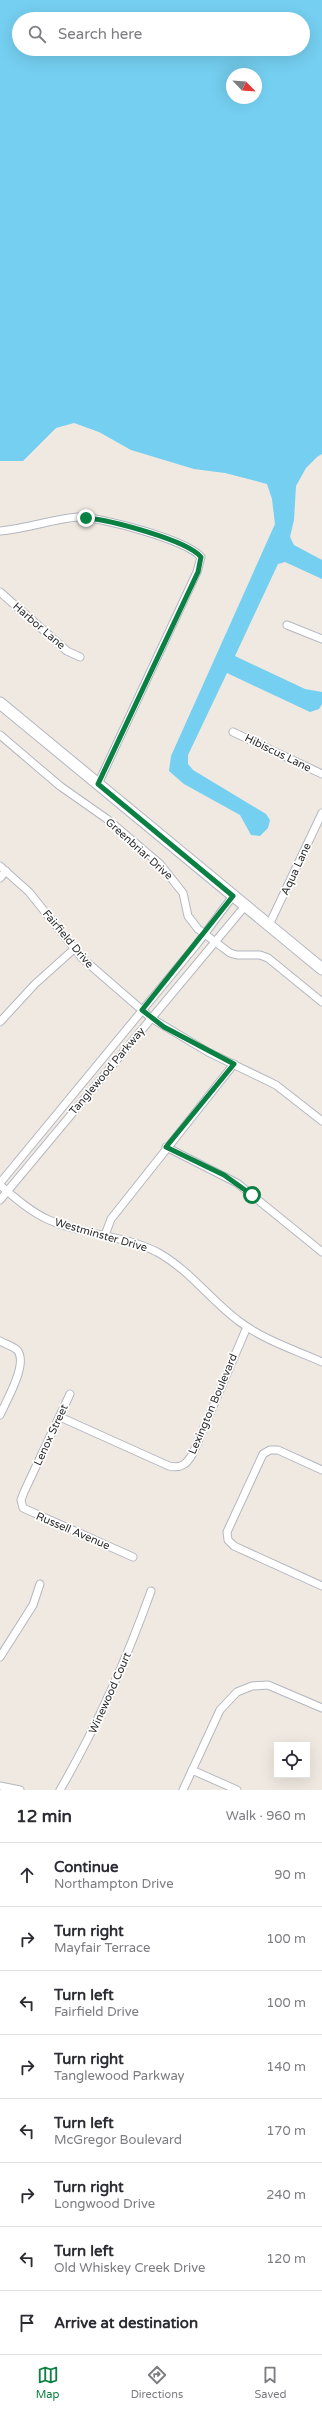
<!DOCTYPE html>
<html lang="en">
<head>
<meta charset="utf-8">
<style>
  body { margin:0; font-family:"Varela Round",sans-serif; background:#f7f7f7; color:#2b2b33 }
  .controls { position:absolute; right:12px; bottom:12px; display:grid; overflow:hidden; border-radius:0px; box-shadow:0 4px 16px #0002 }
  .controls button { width:36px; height:36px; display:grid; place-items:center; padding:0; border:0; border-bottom:1px solid #e1e1e2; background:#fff; color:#2b2b33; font:20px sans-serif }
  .compass { position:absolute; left:226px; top:68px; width:36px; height:36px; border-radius:50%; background:#fff; box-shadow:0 4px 16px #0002; rotate:115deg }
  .stop { position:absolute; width:12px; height:12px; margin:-9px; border:3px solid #0b8043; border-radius:50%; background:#fff }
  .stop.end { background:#0b8043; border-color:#fff; box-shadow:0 1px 4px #0008 }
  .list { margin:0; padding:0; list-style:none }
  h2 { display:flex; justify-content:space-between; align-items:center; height:52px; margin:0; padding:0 16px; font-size:17px }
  h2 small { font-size:13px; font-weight:400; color:#7c7c81 }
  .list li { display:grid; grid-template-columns:26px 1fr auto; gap:12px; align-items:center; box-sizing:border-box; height:64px; padding:0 16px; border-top:1px solid #e1e1e2 }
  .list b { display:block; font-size:15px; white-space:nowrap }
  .list p { margin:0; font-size:13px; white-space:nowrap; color:#7c7c81 }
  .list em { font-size:13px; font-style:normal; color:#7c7c81 }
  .icon { flex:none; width:22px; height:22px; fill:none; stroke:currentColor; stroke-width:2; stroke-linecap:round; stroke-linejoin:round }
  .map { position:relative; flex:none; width:322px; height:1790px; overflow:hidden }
  .search { position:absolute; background:#fff; box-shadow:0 4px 16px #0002; left:12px; right:12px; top:12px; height:44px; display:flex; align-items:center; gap:10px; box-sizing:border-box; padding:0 14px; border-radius:22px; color:#7c7c81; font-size:15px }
  .sheet { height:564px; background:#fff }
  nav { display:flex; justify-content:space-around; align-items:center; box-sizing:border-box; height:56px; border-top:1px solid #e1e1e2; background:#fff; font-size:11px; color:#7c7c81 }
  nav a { display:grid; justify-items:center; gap:2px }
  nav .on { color:#0b8043 }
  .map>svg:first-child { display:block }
  .water { fill:#75cff0; fill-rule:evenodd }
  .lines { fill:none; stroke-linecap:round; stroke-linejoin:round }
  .street-casing { stroke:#b4b7c1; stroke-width:9 }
  .secondary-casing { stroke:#b4b7c1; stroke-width:13 }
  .street { stroke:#fff; stroke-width:7 }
  .secondary { stroke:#fff; stroke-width:11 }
  .route { stroke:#0b8043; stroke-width:5 }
  .labels { text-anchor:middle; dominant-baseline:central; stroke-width:3.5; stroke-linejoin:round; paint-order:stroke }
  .street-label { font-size:11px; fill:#2e2e2e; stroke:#fff }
</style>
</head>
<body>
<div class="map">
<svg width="322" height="1790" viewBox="0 0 322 1790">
  <rect width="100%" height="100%" fill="#efe9e1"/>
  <!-- water -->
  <path class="water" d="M0,0h322v454l-5,3 -11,11 -10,18 -2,34 -4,17 4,8 28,15v19l-37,-17 -7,2 -43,92 70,33 17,3v12l-3,5 -9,3 -83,-39 -39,82v9l5,6 73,44 4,6 -2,8 -8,8 -9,-1 -11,-20 -56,-31 -15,-13 2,-15 104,-232 -3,-25 -5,-15 -42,-11 -31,-4 -63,-19 -32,-18 -25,-9 -18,5 -33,33h-23zM19,19h284v30h-284zM232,74h24v24h-24z"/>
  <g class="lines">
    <defs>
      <g id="street">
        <path d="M0,531c26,-2 52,-12 78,-14 23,0 109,23 123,40l-4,15 -99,212"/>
        <path d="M0,592l67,59 13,6"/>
        <path d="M287,625l35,14"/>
        <path d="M233,732l89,42"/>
        <path d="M0,735l60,51 47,33 53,45 23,29 5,23 10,13 32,24 7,2h23l8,3 54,44"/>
        <path d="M0,866l29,26 53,66 69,60 57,34 68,33 46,36"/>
        <path d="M0,878l6,-7"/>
        <path d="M269,925l53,-112"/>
        <path d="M0,1022l35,-38 39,-35"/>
        <path d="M166,1147l71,36 85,69"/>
        <path d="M0,1183l197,-239 36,-48"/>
        <path d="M0,1185c15,13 31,27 49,35 34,15 74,15 108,32 33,18 54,49 83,70 24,18 55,28 82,40"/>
        <path d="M0,1200l245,-294"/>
        <path d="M105,1235l6,-16 123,-155"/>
        <path d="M0,1341c5,3 13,5 17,9 12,13 -11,51 -17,65"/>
        <path d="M70,1394l-46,98 -3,8 2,8 110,49"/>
        <path d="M60,1417l109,49c12,3 18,-2 24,-13l54,-126"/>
        <path d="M322,1470l-44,-20h-8l-7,4 -36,78 1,8 6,6 88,40"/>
        <path d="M0,1657l33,-52 7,-21"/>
        <path d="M192,1770l45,20"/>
        <path d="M0,1786l20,4"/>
        <path d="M60,1790c37,-64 66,-129 91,-199"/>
        <path d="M183,1790l37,-80 17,-18 15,-6 16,-1 54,23"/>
      </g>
      <path id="secondary" d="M0,703l322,266"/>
    </defs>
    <!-- street casing -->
    <use href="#street" class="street-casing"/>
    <!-- secondary casing -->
    <use href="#secondary" class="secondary-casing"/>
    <!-- street -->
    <use href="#street" class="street"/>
    <!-- secondary -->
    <use href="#secondary" class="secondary"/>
  </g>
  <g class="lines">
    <!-- route -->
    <path class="route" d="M86,518c24,2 101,22 115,39l-3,15 -100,212 135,112 -91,114 22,17 70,37 -68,83 58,28 28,20"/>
  </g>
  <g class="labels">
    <!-- street labels -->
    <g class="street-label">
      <text transform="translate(39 626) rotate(41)">Harbor Lane</text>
      <text transform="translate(278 753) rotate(26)">Hibiscus Lane</text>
      <text transform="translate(139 849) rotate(42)">Greenbriar Drive</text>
      <text transform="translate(296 869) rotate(-65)">Aqua Lane</text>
      <text transform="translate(68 939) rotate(50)">Fairfield Drive</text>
      <text transform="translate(107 1071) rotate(-50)">Tanglewood Parkway</text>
      <text transform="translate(101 1235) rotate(16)">Westminster Drive</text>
      <text transform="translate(213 1404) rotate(-67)">Lexington Boulevard</text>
      <text transform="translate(51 1435) rotate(-65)">Lenox Street</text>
      <text transform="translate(73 1531) rotate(23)">Russell Avenue</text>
      <text transform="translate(110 1693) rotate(-66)">Winewood Court</text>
    </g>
  </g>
</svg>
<div class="controls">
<button><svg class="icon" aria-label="locate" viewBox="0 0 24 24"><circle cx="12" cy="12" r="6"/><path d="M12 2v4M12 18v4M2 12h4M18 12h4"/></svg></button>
</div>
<svg class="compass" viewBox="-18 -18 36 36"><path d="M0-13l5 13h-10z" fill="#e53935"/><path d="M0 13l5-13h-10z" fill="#7c7c81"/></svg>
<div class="stop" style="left:252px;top:1195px"></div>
<div class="stop end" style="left:86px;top:518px"></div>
<div class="search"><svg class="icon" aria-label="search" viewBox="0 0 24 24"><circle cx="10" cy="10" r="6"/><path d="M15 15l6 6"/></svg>Search here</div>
</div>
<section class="sheet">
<h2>12 min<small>Walk · 960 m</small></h2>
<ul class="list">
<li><svg class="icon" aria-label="ahead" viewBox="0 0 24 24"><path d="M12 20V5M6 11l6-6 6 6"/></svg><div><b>Continue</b><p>Northampton Drive</p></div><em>90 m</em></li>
<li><svg class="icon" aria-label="right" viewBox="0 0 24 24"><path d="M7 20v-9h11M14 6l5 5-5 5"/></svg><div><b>Turn right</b><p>Mayfair Terrace</p></div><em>100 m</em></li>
<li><svg class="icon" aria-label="left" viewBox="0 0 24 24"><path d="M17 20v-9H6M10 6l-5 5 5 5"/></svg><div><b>Turn left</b><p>Fairfield Drive</p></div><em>100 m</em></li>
<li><svg class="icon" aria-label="right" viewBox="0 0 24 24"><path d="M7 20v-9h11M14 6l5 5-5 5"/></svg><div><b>Turn right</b><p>Tanglewood Parkway</p></div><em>140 m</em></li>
<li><svg class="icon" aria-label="left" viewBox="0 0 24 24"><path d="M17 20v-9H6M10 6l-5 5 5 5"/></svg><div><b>Turn left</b><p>McGregor Boulevard</p></div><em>170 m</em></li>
<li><svg class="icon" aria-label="right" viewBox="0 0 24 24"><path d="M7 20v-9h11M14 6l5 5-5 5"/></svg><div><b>Turn right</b><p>Longwood Drive</p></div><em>240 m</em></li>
<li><svg class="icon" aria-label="left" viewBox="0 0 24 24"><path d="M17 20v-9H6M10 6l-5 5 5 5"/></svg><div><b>Turn left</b><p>Old Whiskey Creek Drive</p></div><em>120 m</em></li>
<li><svg class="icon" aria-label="arrive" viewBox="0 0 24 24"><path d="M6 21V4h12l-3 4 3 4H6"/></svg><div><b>Arrive at destination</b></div></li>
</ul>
</section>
<nav>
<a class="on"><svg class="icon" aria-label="map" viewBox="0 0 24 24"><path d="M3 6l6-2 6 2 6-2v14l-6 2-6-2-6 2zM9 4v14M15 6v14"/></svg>Map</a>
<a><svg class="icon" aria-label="directions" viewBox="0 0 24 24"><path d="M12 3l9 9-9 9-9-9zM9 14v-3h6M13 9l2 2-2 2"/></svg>Directions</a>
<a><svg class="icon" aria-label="saved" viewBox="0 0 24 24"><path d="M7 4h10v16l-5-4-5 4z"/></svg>Saved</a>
</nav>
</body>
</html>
